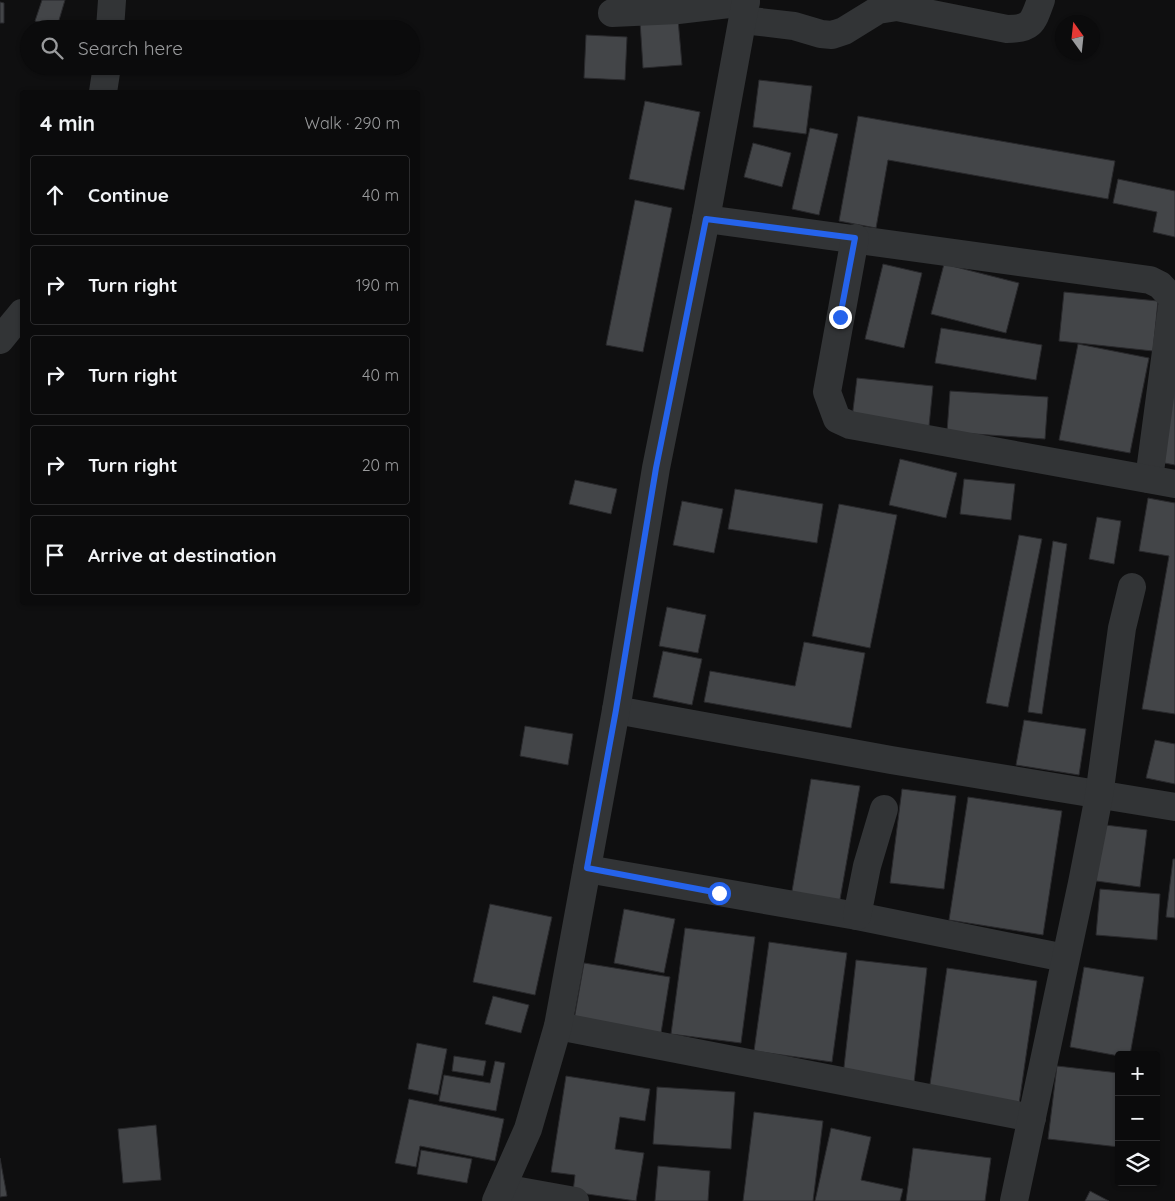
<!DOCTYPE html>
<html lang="en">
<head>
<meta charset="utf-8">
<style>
  body { margin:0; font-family:Quicksand,sans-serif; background:#19191a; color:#f1f3f6 }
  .controls { position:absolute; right:15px; bottom:15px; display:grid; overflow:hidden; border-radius:5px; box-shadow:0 1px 4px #0004 }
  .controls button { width:45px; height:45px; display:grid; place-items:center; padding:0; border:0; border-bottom:1px solid #2b2b2d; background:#0b0b0c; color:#f1f3f6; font:25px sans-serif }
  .compass { position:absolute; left:1055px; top:15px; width:45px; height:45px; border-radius:50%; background:#0b0b0c; box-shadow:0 1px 4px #0004; rotate:345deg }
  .stop { position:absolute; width:15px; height:15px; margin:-11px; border:4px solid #2563eb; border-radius:50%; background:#fff }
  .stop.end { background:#2563eb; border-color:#fff; box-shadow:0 1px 5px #0008 }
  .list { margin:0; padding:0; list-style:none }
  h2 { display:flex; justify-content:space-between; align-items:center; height:65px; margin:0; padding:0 20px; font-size:21px }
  h2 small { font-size:16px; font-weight:400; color:#9a9b9d }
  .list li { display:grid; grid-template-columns:32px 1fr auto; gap:15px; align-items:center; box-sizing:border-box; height:80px; margin:0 10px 10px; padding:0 10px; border:1px solid #2b2b2d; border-radius:5px }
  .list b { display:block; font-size:19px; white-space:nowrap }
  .list em { font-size:16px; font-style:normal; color:#9a9b9d }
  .icon { flex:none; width:28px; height:28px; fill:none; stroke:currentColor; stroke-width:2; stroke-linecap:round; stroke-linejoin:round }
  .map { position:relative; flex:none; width:1175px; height:1201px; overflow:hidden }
  .search { position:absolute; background:#0b0b0c; box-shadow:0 1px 4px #0004; left:20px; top:20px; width:400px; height:55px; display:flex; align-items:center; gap:12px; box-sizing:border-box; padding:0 18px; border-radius:28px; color:#9a9b9d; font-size:19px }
  .panel { position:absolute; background:#0b0b0c; box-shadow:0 1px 4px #0004; left:20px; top:90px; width:400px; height:515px; border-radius:5px }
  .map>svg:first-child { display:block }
  .building { fill:#434548; stroke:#29292c }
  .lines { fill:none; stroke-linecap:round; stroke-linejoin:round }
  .minor { stroke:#323436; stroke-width:28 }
  .route { stroke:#2563eb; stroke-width:6 }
</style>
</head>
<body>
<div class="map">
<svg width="1175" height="1201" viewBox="0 0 1175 1201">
  <rect width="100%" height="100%" fill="#0f0f10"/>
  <!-- building -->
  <g class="building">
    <path d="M42,0h23l-8,27 -22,-6z"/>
    <path d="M0,2l4,1v20h-4z"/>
    <path d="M678,19l4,46 -39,3 -3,-47z"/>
    <path d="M586,35l41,2 -2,43 -41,-2z"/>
    <path d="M759,80l53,6 -6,48 -53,-7z"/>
    <path d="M645,101l55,11 -16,78 -55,-11z"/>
    <path d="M858,116l257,45 -7,38 -220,-39 -12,68 -37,-7z"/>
    <path d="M810,128l28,6 -19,81 -27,-6z"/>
    <path d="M753,143l38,10 -9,34 -38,-10z"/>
    <path d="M1118,179l57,12v46l-22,-5 4,-20 -44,-9z"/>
    <path d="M635,200l37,8 -29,144 -37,-7z"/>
    <path d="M883,264l39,9 -18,75 -39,-9z"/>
    <path d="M944,264l75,19 -13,50 -75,-19z"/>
    <path d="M1064,292l94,9 -5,50 -94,-10z"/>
    <path d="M941,328l101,17 -6,35 -101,-17z"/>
    <path d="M1078,344l71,14 -19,95 -71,-13z"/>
    <path d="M1175,373v92l-16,-3z"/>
    <path d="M857,378l76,8 -4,40 -77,-8z"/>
    <path d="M950,391l98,6 -3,42 -98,-7z"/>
    <path d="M900,459l57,14 -11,45 -57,-13z"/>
    <path d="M964,479l51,5 -4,36 -51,-6z"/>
    <path d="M575,480l42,9 -6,25 -42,-10z"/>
    <path d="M735,489l88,15 -6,39 -89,-14z"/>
    <path d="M1148,498l27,5v211l-33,-5 27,-153 -30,-5z"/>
    <path d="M682,501l41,8 -9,44 -41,-8z"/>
    <path d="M839,504l58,11 -27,133 -58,-12z"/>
    <path d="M1097,517l24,4 -7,43 -25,-5z"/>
    <path d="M1019,535l23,4 -34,168 -22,-4z"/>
    <path d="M1053,541l14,3 -25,170 -14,-2z"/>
    <path d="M667,607l39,8 -8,38 -39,-7z"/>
    <path d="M804,642l61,11 -14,75 -147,-26 6,-31 85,15z"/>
    <path d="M663,651l39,8 -10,46 -39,-8z"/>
    <path d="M1024,720l62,9 -7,46 -63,-10z"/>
    <path d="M525,726l48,8 -5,31 -48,-9z"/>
    <path d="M1155,740l20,4v40l-29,-6z"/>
    <path d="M811,779l49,7 -21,119 -48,-8z"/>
    <path d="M902,789l54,7 -12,93 -54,-6z"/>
    <path d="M968,797l94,14 -19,124 -94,-15z"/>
    <path d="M1097,824l50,6 -7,57 -51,-7z"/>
    <path d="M1173,859h2v59l-9,-1z"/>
    <path d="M1100,889l60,5 -3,46 -61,-5z"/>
    <path d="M490,904l62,13 -17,78 -62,-13z"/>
    <path d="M624,909l51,10 -11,54 -50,-10z"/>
    <path d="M685,928l70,9 -14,106 -70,-9z"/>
    <path d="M769,942l78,11 -15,109 -78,-11z"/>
    <path d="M856,960l71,8 -13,115 -71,-7z"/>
    <path d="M584,963l86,14 -9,56 -87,-13z"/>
    <path d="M1084,967l60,10 -14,78 -11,1 -49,-9z"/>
    <path d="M947,968l90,13 -18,123 -90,-13z"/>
    <path d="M493,996l36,9 -8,28 -36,-9z"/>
    <path d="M417,1043l30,6 -9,46 -30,-6z"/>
    <path d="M454,1056l32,5 -3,15 -31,-5z"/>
    <path d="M495,1061l10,2 -9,48 -57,-10 5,-26 46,8z"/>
    <path d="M1057,1066l62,7v74l-71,-8z"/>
    <path d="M566,1076l84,13 -5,32 -25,-4 -5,32 29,4 -8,48 -63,-9 2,-17 -24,-3z"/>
    <path d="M657,1087l78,5 -4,57 -78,-5z"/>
    <path d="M409,1099l95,20 -9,42 -75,-15 -4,21 -21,-4z"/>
    <path d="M754,1112l69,9 -10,80h-70z"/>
    <path d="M156,1125l5,55 -38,3 -5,-54z"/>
    <path d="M831,1128l40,9 -10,43 42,9 -3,12h-85z"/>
    <path d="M913,1148l78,10 -6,43h-79z"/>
    <path d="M421,1150l51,9 -5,24 -50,-9z"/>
    <path d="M0,1158l7,38 -7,1z"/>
    <path d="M658,1166l52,5 -2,30h-53z"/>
    <path d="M1090,1191l19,10h-24z"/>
  </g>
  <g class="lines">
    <!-- minor -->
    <g class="minor">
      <path d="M612,13l66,-3 68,-8"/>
      <path d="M743,20l51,6 27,8 11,1 12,-4 34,-21 19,-3 110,22c25,0 26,-7 34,-29"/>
      <path d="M110,29l2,-29"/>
      <path d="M103,92l4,-26"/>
      <path d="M706,219l444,61 10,5 13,14 -24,180"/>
      <path d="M855,238l-28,154 10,27 13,6 325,59"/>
      <path d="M0,340l22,-27"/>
      <path d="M616,710l275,50 284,47"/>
      <path d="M587,869l270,47 208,42"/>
      <path d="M857,916l10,-50 17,-57"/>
      <path d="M558,1026l474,92"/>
      <path d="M502,1188l73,13"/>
      <path d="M496,1201l32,-72 30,-103 58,-316 40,-242 50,-249 40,-219"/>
      <path d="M1014,1201l68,-318 17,-87 23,-168 10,-41"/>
    </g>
  </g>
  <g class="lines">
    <!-- route -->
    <path class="route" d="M719,893l-132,-25 29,-158 40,-242 50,-249 149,19 -15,79"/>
  </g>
</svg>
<div class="controls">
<button>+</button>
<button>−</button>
<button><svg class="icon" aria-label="layers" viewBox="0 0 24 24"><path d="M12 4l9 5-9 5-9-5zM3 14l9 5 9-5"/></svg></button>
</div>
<svg class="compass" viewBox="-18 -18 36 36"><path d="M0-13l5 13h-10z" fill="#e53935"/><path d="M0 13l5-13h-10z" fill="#9a9b9d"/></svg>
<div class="stop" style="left:719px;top:893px"></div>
<div class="stop end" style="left:840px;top:317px"></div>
<div class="search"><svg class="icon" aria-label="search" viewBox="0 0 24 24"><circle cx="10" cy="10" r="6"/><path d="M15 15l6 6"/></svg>Search here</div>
<section class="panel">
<h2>4 min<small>Walk · 290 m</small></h2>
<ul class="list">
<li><svg class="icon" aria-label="ahead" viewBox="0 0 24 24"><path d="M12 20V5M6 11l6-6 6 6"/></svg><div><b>Continue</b></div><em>40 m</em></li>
<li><svg class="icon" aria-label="right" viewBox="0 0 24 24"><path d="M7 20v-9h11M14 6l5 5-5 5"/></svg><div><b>Turn right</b></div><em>190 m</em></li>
<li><svg class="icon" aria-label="right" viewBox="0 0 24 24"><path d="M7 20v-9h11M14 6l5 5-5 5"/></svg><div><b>Turn right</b></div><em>40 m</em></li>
<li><svg class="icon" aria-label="right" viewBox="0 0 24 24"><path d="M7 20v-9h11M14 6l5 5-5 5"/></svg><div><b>Turn right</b></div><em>20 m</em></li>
<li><svg class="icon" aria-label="arrive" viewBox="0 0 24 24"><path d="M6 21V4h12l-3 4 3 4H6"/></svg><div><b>Arrive at destination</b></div></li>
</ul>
</section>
</div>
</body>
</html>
